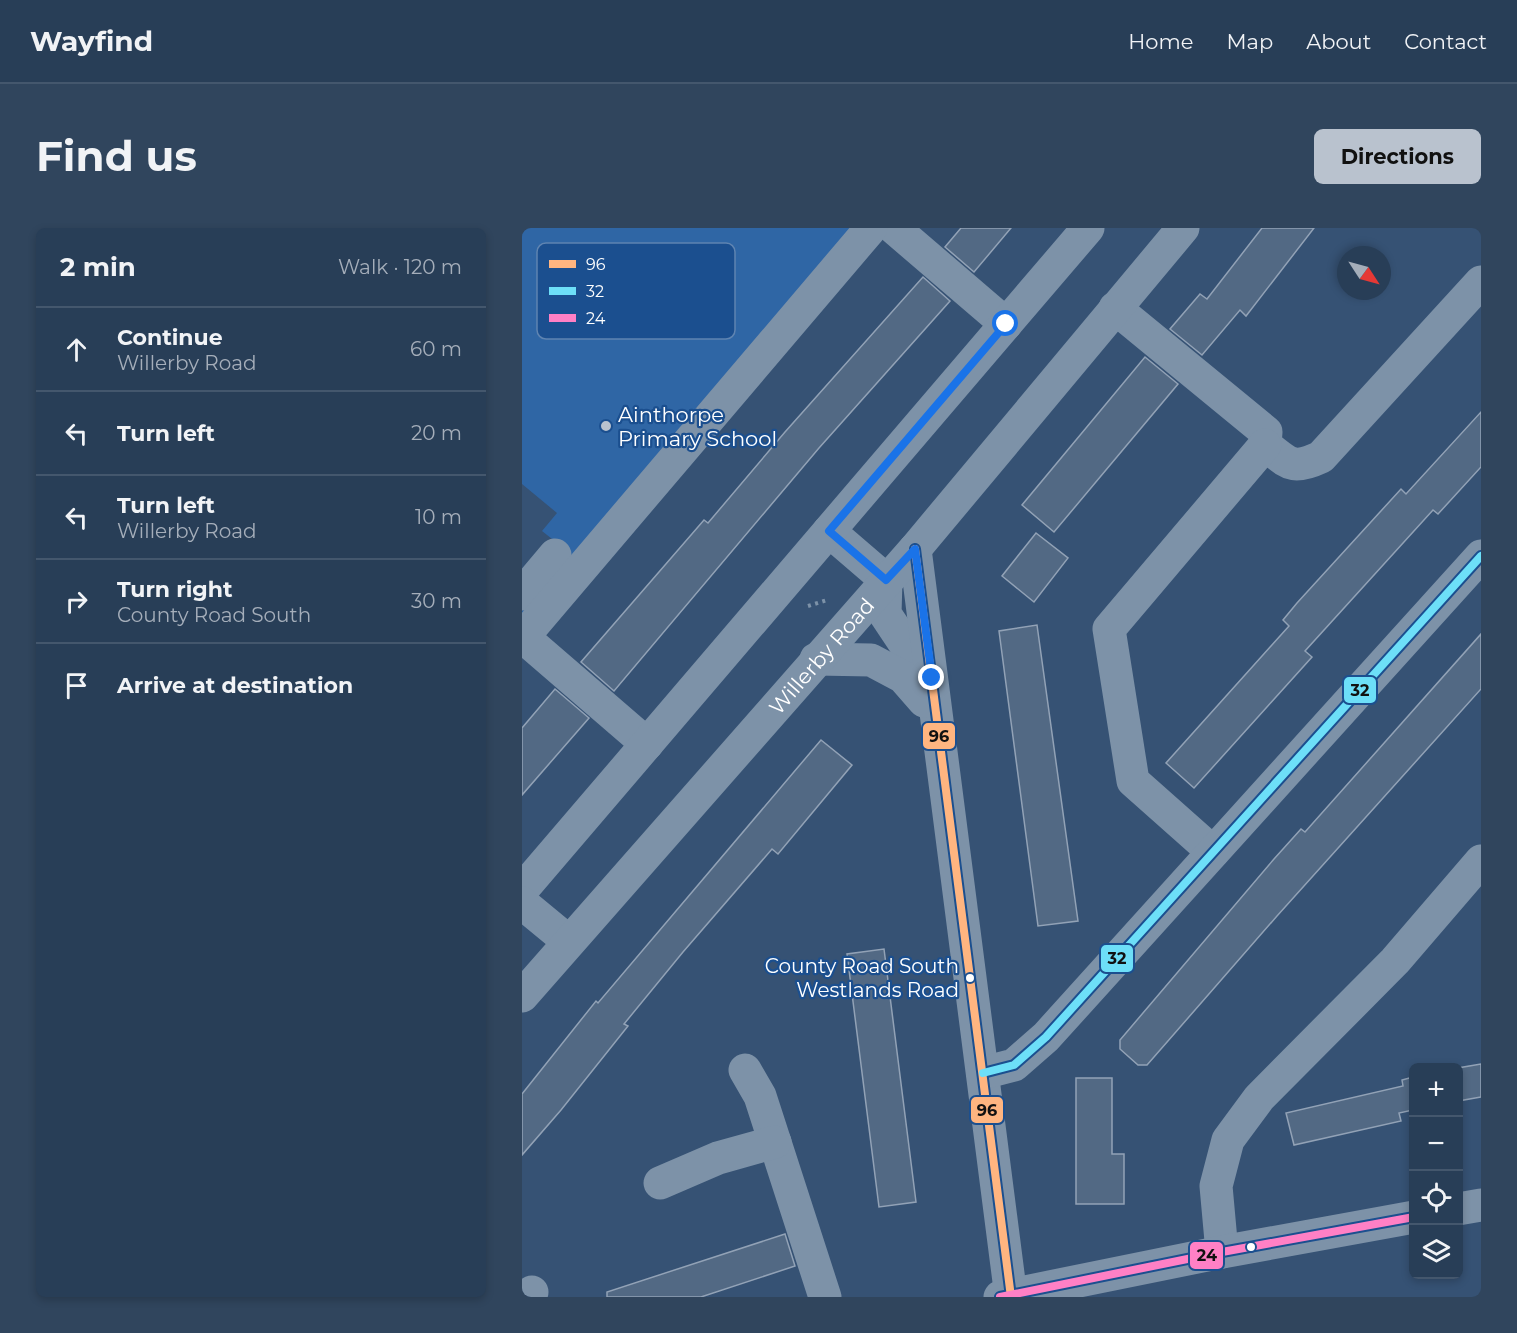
<!DOCTYPE html>
<html lang="en">
<head>
<meta charset="utf-8">
<style>
  body { margin:0; font-family:Montserrat,sans-serif; background:#30455d; color:#f1f3f6 }
  .controls { position:absolute; right:18px; bottom:18px; display:grid; overflow:hidden; border-radius:9px; box-shadow:0 3px 9px #0003 }
  .controls button { width:54px; height:54px; display:grid; place-items:center; padding:0; border:0; border-bottom:2px solid #44576d; background:#283e57; color:#f1f3f6; font:30px sans-serif }
  .compass { position:absolute; left:815px; top:18px; width:54px; height:54px; border-radius:50%; background:#283e57; box-shadow:0 3px 9px #0003; rotate:126deg }
  .stop { position:absolute; width:18px; height:18px; margin:-14px; border:4px solid #1a73e8; border-radius:50%; background:#fff }
  .stop.end { background:#1a73e8; border-color:#fff; box-shadow:0 2px 6px #0008 }
  .list { margin:0; padding:0; list-style:none }
  h2 { display:flex; justify-content:space-between; align-items:center; height:78px; margin:0; padding:0 24px; font-size:26px }
  h2 small { font-size:20px; font-weight:400; color:#a5aeba }
  .list li { display:grid; grid-template-columns:39px 1fr auto; gap:18px; align-items:center; box-sizing:border-box; height:84px; padding:0 24px; border-top:2px solid #44576d }
  .list b { display:block; font-size:22px; white-space:nowrap }
  .list p { margin:0; font-size:20px; white-space:nowrap; color:#a5aeba }
  .list em { font-size:20px; font-style:normal; color:#a5aeba }
  .icon { flex:none; width:33px; height:33px; fill:none; stroke:currentColor; stroke-width:2; stroke-linecap:round; stroke-linejoin:round }
  .map { position:relative; flex:none; width:959px; height:1069px; overflow:hidden; border-radius:9px }
  header { display:flex; align-items:center; gap:36px; box-sizing:border-box; height:84px; padding:0 30px; background:#283e57; border-bottom:2px solid #44576d }
  header strong { font-size:28px }
  nav { display:flex; gap:33px; margin-inline-start:auto; font-size:21px }
  .intro { display:flex; align-items:center; justify-content:space-between; box-sizing:border-box; height:144px; padding:0 36px }
  h1 { margin:0; font-size:42px }
  .button { padding:15px 27px; border-radius:9px; background:#b9c2ce; color:#111; font-size:21px; font-weight:700 }
  main { display:flex; gap:36px; padding:0 36px }
  aside { flex:1; background:#283e57; border-radius:9px; box-shadow:0 3px 9px #0003 }
  .map>svg:first-child { display:block }
  .green { fill:#2f66a5 }
  .building { fill:#526984; stroke:#92a2b6; stroke-width:1.5 }
  .lines { fill:none; stroke-linecap:round; stroke-linejoin:round }
  .path { stroke:#7d92a8; stroke-width:4; stroke-dasharray:3 4.5; stroke-linecap:butt }
  .minor { stroke:#7d92a8; stroke-width:33 }
  .bus-1-casing { stroke:#1b4f8f; stroke-width:12 }
  .bus-2-casing { stroke:#1b4f8f; stroke-width:12 }
  .bus-3-casing { stroke:#1b4f8f; stroke-width:12 }
  .bus-1 { stroke:#ffb580; stroke-width:8 }
  .bus-2 { stroke:#6ddff8; stroke-width:8 }
  .bus-3 { stroke:#ff80c5; stroke-width:8 }
  .route { stroke:#1a73e8; stroke-width:8 }
  .poi-dot { fill:#b9c2ce; stroke:#1b4f8f; stroke-width:2 }
  .bus-dot { fill:#fff; stroke:#1b4f8f; stroke-width:2 }
  .labels { text-anchor:middle; dominant-baseline:central; stroke-width:4.5; stroke-linejoin:round; paint-order:stroke }
  .bus-label { font-size:20px; fill:#fff; stroke:#1b4f8f; text-anchor:end }
  .poi-label { font-size:21px; fill:#fff; stroke:#1b4f8f; text-anchor:start }
  .street-label { font-size:21px; fill:#fff; stroke:#1b4f8f }
  .key { fill:#1b4f8f; stroke:#5f84b1; stroke-width:1.5 }
  .key-label { font-size:16px; fill:#fff }
  .line-badge { stroke:#1b4f8f; stroke-width:2 }
  .pale-badge-label { font-size:16px; text-anchor:middle; font-weight:bold; fill:#111 }
</style>
</head>
<body>
<header>
<strong>Wayfind</strong>
<nav><a>Home</a><a>Map</a><a>About</a><a>Contact</a></nav>
</header>
<div class="intro"><h1>Find us</h1><a class="button">Directions</a></div>
<main>
<aside>
<h2>2 min<small>Walk · 120 m</small></h2>
<ul class="list">
<li><svg class="icon" aria-label="ahead" viewBox="0 0 24 24"><path d="M12 20V5M6 11l6-6 6 6"/></svg><div><b>Continue</b><p>Willerby Road</p></div><em>60 m</em></li>
<li><svg class="icon" aria-label="left" viewBox="0 0 24 24"><path d="M17 20v-9H6M10 6l-5 5 5 5"/></svg><div><b>Turn left</b></div><em>20 m</em></li>
<li><svg class="icon" aria-label="left" viewBox="0 0 24 24"><path d="M17 20v-9H6M10 6l-5 5 5 5"/></svg><div><b>Turn left</b><p>Willerby Road</p></div><em>10 m</em></li>
<li><svg class="icon" aria-label="right" viewBox="0 0 24 24"><path d="M7 20v-9h11M14 6l5 5-5 5"/></svg><div><b>Turn right</b><p>County Road South</p></div><em>30 m</em></li>
<li><svg class="icon" aria-label="arrive" viewBox="0 0 24 24"><path d="M6 21V4h12l-3 4 3 4H6"/></svg><div><b>Arrive at destination</b></div></li>
</ul>
</aside>
<div class="map">
<svg width="959" height="1069" viewBox="0 0 959 1069">
  <rect width="100%" height="100%" fill="#365274"/>
  <!-- green -->
  <path class="green" d="M0,0h336l-336,395v-12l49,-57 -29,-23 15,-18 -35,-29z"/>
  <!-- building -->
  <g class="building">
    <path d="M439,0h50l-37,44 -29,-25z"/>
    <path d="M740,0h52l-68,88 -6,-6 -38,45 -32,-26 30,-35 7,5z"/>
    <path d="M401,49l27,24 -131,147 -205,243 -33,-29 123,-142 4,3 77,-91z"/>
    <path d="M623,129l33,27 -124,148 -32,-27z"/>
    <path d="M959,184v55l-43,47 -5,-4 -128,141 7,6 -118,131 -28,-25 123,-137 -6,-6 14,-17 104,-114 5,5z"/>
    <path d="M514,305l32,25 -34,44 -32,-26z"/>
    <path d="M515,397l41,296 -40,5 -39,-295z"/>
    <path d="M959,406v55l-204,227 -130,149h-9l-18,-16v-9l154,-181 27,-30 4,3z"/>
    <path d="M33,461l34,29 -67,77v-67z"/>
    <path d="M299,512l31,25 -74,89 -6,-5 -89,103 -59,72 4,2 -67,84 -39,45v-61l74,-93 2,2z"/>
    <path d="M362,721l32,253 -37,5 -32,-253z"/>
    <path d="M959,836v33l-23,4v-33z"/>
    <path d="M891,849v33l-14,3 2,8 -107,24 -8,-32 117,-27 -1,-6z"/>
    <path d="M554,850h36v76h12v50h-48z"/>
    <path d="M263,1006l10,32 -94,31h-94v-5z"/>
  </g>
  <g class="lines">
    <!-- path -->
    <path class="path" d="M286,378l19,-6"/>
    <!-- minor -->
    <g class="minor">
      <path d="M372,0l112,96"/>
      <path d="M593,80l151,124 -1,13c24,18 26,26 56,12l160,-175"/>
      <path d="M307,303l57,49 -1,34 24,36 10,33"/>
      <path d="M393,321l96,748"/>
      <path d="M0,366l33,-39"/>
      <path d="M294,431l55,1 32,17 21,24"/>
      <path d="M125,516l-124,-107 348,-409"/>
      <path d="M691,624l-80,-71 -24,-152 156,-184"/>
      <path d="M0,662l566,-662"/>
      <path d="M0,675l46,38"/>
      <path id="s1" d="M0,768l393,-447 268,-321"/>
      <path d="M223,842l15,26 65,201"/>
      <path d="M461,845l31,-8 32,-28 435,-481"/>
      <path d="M138,955l58,-25 57,-16"/>
      <path d="M936,981l23,-4"/>
      <path d="M700,1024l-6,-66 12,-46 31,-42 136,-137 86,-100"/>
      <path d="M8,1069l2,-5"/>
      <path d="M478,1069l222,-45 192,-35"/>
    </g>
    <defs>
      <path id="bus-1" d="M393,321l96,748"/>
      <path id="bus-2" d="M461,845l31,-8 32,-28 435,-481"/>
      <path id="bus-3" d="M478,1069l222,-45 192,-35"/>
    </defs>
    <!-- bus-1 casing -->
    <use href="#bus-1" class="bus-1-casing"/>
    <!-- bus-2 casing -->
    <use href="#bus-2" class="bus-2-casing"/>
    <!-- bus-3 casing -->
    <use href="#bus-3" class="bus-3-casing"/>
    <!-- bus-1 -->
    <use href="#bus-1" class="bus-1"/>
    <!-- bus-2 -->
    <use href="#bus-2" class="bus-2"/>
    <!-- bus-3 -->
    <use href="#bus-3" class="bus-3"/>
  </g>
  <g class="lines">
    <!-- route -->
    <path class="route" d="M410,450l-17,-129 -29,31 -57,-49 177,-207"/>
  </g>
  <!-- markers -->
  <circle class="poi-dot" cx="84" cy="198" r="6"/>
  <g class="bus-dot">
    <circle cx="448" cy="750" r="5"/>
    <circle cx="729" cy="1019" r="5"/>
  </g>
  <g class="labels">
    <!-- bus labels -->
    <g class="bus-label">
      <text x="437" y="738">County Road South<tspan x="437" dy="24">Westlands Road</tspan></text>
    </g>
    <!-- poi labels -->
    <g class="poi-label">
      <text x="96" y="186">Ainthorpe<tspan x="96" dy="24">Primary School</tspan></text>
    </g>
    <!-- street labels -->
    <g class="street-label">
      <text stroke="none"><textPath href="#s1" startOffset="453">Willerby Road</textPath></text>
    </g>
  </g>
  <!-- legend -->
  <rect x="15" y="15" width="198" height="96" rx="9" class="key"/>
  <rect x="27" y="32" width="27" height="8" fill="#ffb580"/>
  <rect x="27" y="59" width="27" height="8" fill="#6ddff8"/>
  <rect x="27" y="86" width="27" height="8" fill="#ff80c5"/>
  <g class="key-label">
    <text x="64" y="42">96</text>
    <text x="64" y="69">32</text>
    <text x="64" y="96">24</text>
  </g>
  <g class="line-badge">
    <rect x="821" y="448" width="34" height="28" rx="6" fill="#6ddff8"/>
    <rect x="400" y="494" width="34" height="28" rx="6" fill="#ffb580"/>
    <rect x="578" y="716" width="34" height="29" rx="6" fill="#6ddff8"/>
    <rect x="448" y="868" width="34" height="28" rx="6" fill="#ffb580"/>
    <rect x="667" y="1013" width="35" height="29" rx="6" fill="#ff80c5"/>
  </g>
  <g class="pale-badge-label">
    <text x="838" y="468">32</text>
    <text x="417" y="514">96</text>
    <text x="595" y="736">32</text>
    <text x="465" y="888">96</text>
    <text x="685" y="1033">24</text>
  </g>
</svg>
<div class="controls">
<button>+</button>
<button>−</button>
<button><svg class="icon" aria-label="locate" viewBox="0 0 24 24"><circle cx="12" cy="12" r="6"/><path d="M12 2v4M12 18v4M2 12h4M18 12h4"/></svg></button>
<button><svg class="icon" aria-label="layers" viewBox="0 0 24 24"><path d="M12 4l9 5-9 5-9-5zM3 14l9 5 9-5"/></svg></button>
</div>
<svg class="compass" viewBox="-18 -18 36 36"><path d="M0-13l5 13h-10z" fill="#e53935"/><path d="M0 13l5-13h-10z" fill="#a5aeba"/></svg>
<div class="stop" style="left:484px;top:96px"></div>
<div class="stop end" style="left:410px;top:450px"></div>
</div>
</main>
</body>
</html>
